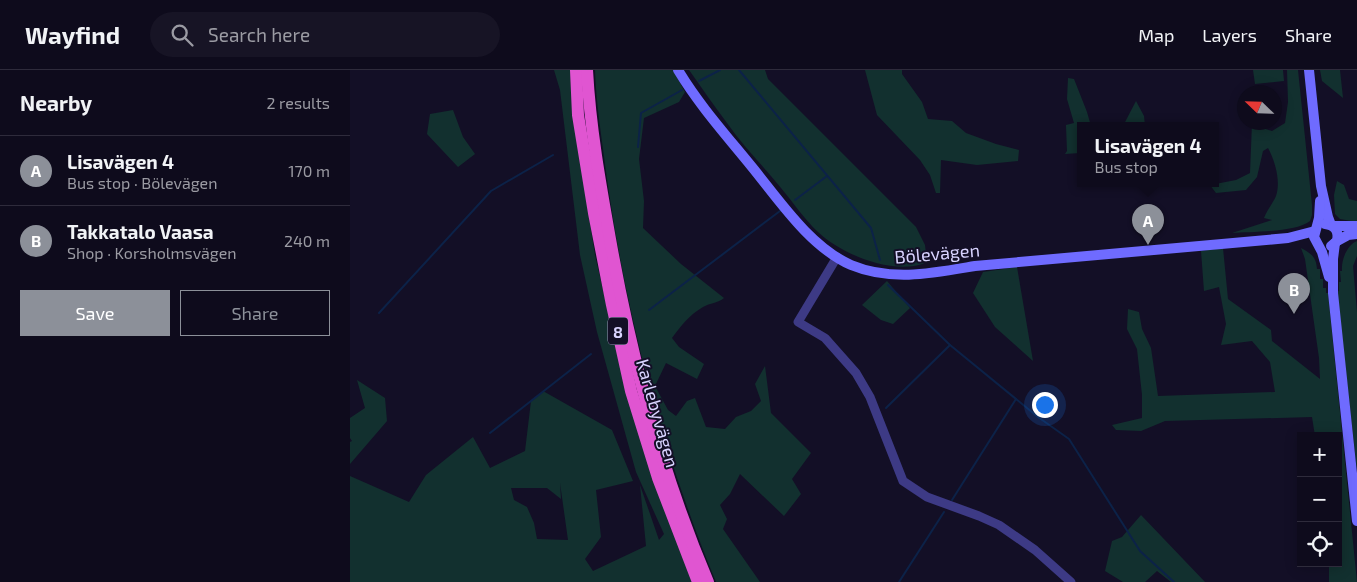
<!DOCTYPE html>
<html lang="en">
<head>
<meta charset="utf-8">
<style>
  body { margin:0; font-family:"Exo 2",sans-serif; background:#171425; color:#f1f3f6 }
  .controls { position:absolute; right:15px; bottom:15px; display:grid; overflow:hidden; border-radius:0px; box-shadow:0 2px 12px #0003 }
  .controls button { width:45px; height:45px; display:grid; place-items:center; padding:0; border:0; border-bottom:1px solid #2e2b3b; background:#0e0b1c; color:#f1f3f6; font:25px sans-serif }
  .compass { position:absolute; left:887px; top:15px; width:45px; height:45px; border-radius:50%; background:#0e0b1c; box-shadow:0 2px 12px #0003; rotate:293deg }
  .you { position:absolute; left:694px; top:334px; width:18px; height:18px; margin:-12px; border:4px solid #fff; border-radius:50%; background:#1a73e8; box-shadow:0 0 0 8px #1a73e833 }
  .badge { display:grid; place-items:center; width:32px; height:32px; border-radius:50%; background:#8c9099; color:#fff; font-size:16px; font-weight:700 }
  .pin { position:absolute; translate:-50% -41px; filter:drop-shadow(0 1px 2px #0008) }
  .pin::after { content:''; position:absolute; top:26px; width:18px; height:15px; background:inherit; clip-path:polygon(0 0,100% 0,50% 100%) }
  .popup { position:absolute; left:727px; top:52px; width:142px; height:65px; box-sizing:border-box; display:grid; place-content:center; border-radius:0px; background:#0e0b1c; filter:drop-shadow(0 1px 4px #0005); font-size:16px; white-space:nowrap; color:#9b9ba3 }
  .popup b { font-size:19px; color:#f1f3f6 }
  .popup::after { content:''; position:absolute; left:50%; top:100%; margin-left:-10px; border:10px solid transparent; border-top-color:#0e0b1c }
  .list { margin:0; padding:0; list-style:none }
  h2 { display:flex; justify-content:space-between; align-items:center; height:65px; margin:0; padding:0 20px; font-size:21px }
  h2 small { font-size:16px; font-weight:400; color:#9b9ba3 }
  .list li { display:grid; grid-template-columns:32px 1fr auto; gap:15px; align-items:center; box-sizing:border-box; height:70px; padding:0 20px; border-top:1px solid #2e2b3b }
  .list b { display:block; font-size:19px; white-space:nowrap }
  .list p { margin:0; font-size:16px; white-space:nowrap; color:#9b9ba3 }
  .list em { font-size:16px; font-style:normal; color:#9b9ba3 }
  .actions { display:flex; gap:10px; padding:15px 20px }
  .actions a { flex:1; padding:11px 0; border:1px solid #8c9099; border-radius:0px; text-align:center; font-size:18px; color:#8c9099 }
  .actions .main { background:#8c9099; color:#fff }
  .icon { flex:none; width:28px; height:28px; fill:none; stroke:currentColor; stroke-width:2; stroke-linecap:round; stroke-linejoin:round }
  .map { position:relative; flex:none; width:1007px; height:512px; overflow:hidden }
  header { display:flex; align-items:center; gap:30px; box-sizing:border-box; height:70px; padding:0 25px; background:#0e0b1c; border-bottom:1px solid #2e2b3b }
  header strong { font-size:24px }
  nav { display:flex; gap:28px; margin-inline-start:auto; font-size:18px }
  .search { width:350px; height:45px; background:#171425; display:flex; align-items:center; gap:12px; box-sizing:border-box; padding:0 18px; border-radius:28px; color:#9b9ba3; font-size:19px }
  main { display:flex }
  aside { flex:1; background:#0e0b1c }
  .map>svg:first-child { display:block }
  .green { fill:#12302f; fill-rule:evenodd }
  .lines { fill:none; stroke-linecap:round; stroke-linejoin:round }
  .stream { stroke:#0c2248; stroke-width:2 }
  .tertiary { stroke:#3d3a85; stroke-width:9 }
  .secondary { stroke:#6f6bff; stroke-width:10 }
  .trunk { stroke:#e055d1; stroke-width:12 }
  .labels { text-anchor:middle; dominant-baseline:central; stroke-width:4; stroke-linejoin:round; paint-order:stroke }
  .shield { fill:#130f26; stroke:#9e99be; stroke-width:1 }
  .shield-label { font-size:16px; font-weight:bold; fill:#d9d4ff }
  .street-label { font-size:18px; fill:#d9d4ff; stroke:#130f26 }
</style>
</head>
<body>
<header>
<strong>Wayfind</strong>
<div class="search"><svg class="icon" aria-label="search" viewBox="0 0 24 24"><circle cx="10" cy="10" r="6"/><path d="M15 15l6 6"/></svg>Search here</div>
<nav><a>Map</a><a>Layers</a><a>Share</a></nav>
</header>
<main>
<aside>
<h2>Nearby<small>2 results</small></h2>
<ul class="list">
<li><span class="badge">A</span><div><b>Lisavägen 4</b><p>Bus stop · Bölevägen</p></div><em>170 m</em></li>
<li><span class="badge">B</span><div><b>Takkatalo Vaasa</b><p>Shop · Korsholmsvägen</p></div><em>240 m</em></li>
</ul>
<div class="actions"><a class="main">Save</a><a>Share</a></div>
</aside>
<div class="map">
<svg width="1007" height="512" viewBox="0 0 1007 512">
  <rect width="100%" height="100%" fill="#130f26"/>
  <!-- green -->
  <g class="green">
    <path d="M204,0h17l4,55 20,130 29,125 68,202h-342v-106l59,26 17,-27 47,-38 17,31 35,-17 6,-50 12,-10 69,39 21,51 -37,9 5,47 -16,22 8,12 53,-25 -6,-61 19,55 5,-6 -28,-62 -39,-140 -17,-77 -20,-165zM210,413l8,57 -31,-1 -3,-16 -7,-16 -13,-7 -3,-12h36l14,11z"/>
    <path d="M245,0h78l12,22 -6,10 -35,16 -5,41 5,42 -1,27 38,36 43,34c-6,5 -14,5 -21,9 -14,8 -22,19 -31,31l7,9 25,17 -7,15 -31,-16 -11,23 13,24 8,6 11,-15 8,-3 11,29 19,2 11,-12 15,-6 10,-10 -6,-17 10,-18 6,47 40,40 -19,26 9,15 -17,22 -44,-42 -10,20 -10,11 7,14 -4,10 37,53h-44c-55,-133 -92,-274 -111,-418 -4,-31 -9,-62 -10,-94z"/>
    <path d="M339,0h76l3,9 148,148 9,18 2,17c-32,15 -86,-8 -109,-30 -14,-13 -25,-30 -37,-44 -18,-22 -38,-42 -54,-65 -13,-17 -25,-35 -38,-53z"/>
    <path d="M515,0h37v4l20,28 6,17 24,2 14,12 30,11 23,6 -1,11 -41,4 -36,-5 -1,33h-4l-6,-18 -10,-15 -43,-45z"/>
    <path d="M903,0h30l1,11 -29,3z"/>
    <path d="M937,0h11l14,135v10l-2,6c-13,11 -59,11 -78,12l40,-13 -8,-2c3,-8 9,-15 12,-22 5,-15 -1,-35 -8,-48l-5,3 -6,26 -11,13 -30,3 -6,-8 26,-5 14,-7 2,-50h5l2,4 13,4 13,-8 3,-21z"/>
    <path d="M970,0h20l3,28 -21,-17z"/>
    <path d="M718,8l6,1 13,33 4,14h-11v27l-15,1 2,-3 -1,-26 8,-2 -7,-24z"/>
    <path d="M786,31l8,15 1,10h-22z"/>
    <path d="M103,40l10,27 12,17 -17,13 -31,-33 3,-20z"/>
    <path d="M987,111l7,4 5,14 8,2v21l-17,-3 -5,-5 -1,-19z"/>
    <path d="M1007,171v15l-4,10 4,46v159l-20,-179 2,-1v-9h2l-1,-11h2c-1,-11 5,-26 15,-30z"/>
    <path d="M873,178l5,51 43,31 1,11 48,38 -1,-21 -14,-99 -4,-11c11,6 15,9 16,21h3v10h3v9h3v5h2l29,289h-28v-19h9v-127h-23l-3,-19 -147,4 -24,10 -25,-1 -4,-5 30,-7v-23l-5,-46 -10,-20 1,-20 11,3 3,17 9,19 7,48 117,-4 -5,-30 -18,-21 -31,4 5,-21 -7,-37 -15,4 -3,-40z"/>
    <path d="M667,197l16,94 -38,-34 -22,-34 10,-21z"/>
    <path d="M537,211l23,27 -17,16 -12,-4 -19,-15z"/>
    <path d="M7,310l28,18 2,23 -37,43v-22l2,-1 -2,-3v-20l15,-10z"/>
    <path d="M791,445l64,67h-34l-14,-11 -12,11h-22l-18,-11 7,-30 10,-4z"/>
  </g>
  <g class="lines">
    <!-- stream -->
    <g class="stream">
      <path d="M389,0l132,158 9,32"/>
      <path d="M349,11l21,-11"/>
      <path d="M288,77l3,-34 41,-23"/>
      <path d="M445,130l32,-24"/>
      <path d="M538,215l62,60 88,72 31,22 71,112 34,31"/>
      <path d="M299,240l131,-99"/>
      <path d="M29,243l112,-122 62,-36"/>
      <path d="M536,338l64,-63"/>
      <path d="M140,363l101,-79"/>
      <path d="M602,430l64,-101"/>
      <path d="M549,512l45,-70"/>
    </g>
    <!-- tertiary -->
    <path class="tertiary" d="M487,187l-39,65 27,16 31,35 14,24 33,84 24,16 52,19 20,9 36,25 36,32"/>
    <!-- secondary -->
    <g class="secondary">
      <path d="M328,0c21,35 48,65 74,97 27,33 58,80 99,98 41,17 83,8 124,1l313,-28 27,-7"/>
      <path d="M959,0l12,116 7,31 3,8"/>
      <path d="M970,131l-1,17 -5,19 8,15 7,25"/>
      <path d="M975,154c10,1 14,7 12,17l-6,5"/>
      <path d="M984,156h23"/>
      <path d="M987,171l11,-6 9,-1"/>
      <path d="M985,173l-2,16v34l24,228"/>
    </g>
    <!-- trunk -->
    <g class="trunk">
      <path d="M226,0l2,45 16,98 18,92 19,86 27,87 40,104"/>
      <path d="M237,0c3,57 13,113 23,169 21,118 51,233 98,343"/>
    </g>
  </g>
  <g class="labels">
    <!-- shield labels -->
    <rect class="shield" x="258" y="247.5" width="20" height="27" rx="4"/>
    <g class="shield-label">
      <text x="268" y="261">8</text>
    </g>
    <!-- street labels -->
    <g class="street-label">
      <text transform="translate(587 183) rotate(-5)">Bölevägen</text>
      <text transform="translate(308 343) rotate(74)">Karlebyvägen</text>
    </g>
  </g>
</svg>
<div class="controls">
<button>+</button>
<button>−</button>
<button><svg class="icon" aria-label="locate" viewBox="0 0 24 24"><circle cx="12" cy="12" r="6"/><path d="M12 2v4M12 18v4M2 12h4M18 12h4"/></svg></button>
</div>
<svg class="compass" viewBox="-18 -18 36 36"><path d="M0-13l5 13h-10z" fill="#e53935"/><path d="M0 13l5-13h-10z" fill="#9b9ba3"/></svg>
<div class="you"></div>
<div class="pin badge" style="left:798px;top:175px">A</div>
<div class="popup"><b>Lisavägen 4</b>Bus stop</div>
<div class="pin badge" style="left:944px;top:244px">B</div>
</div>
</main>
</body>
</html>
